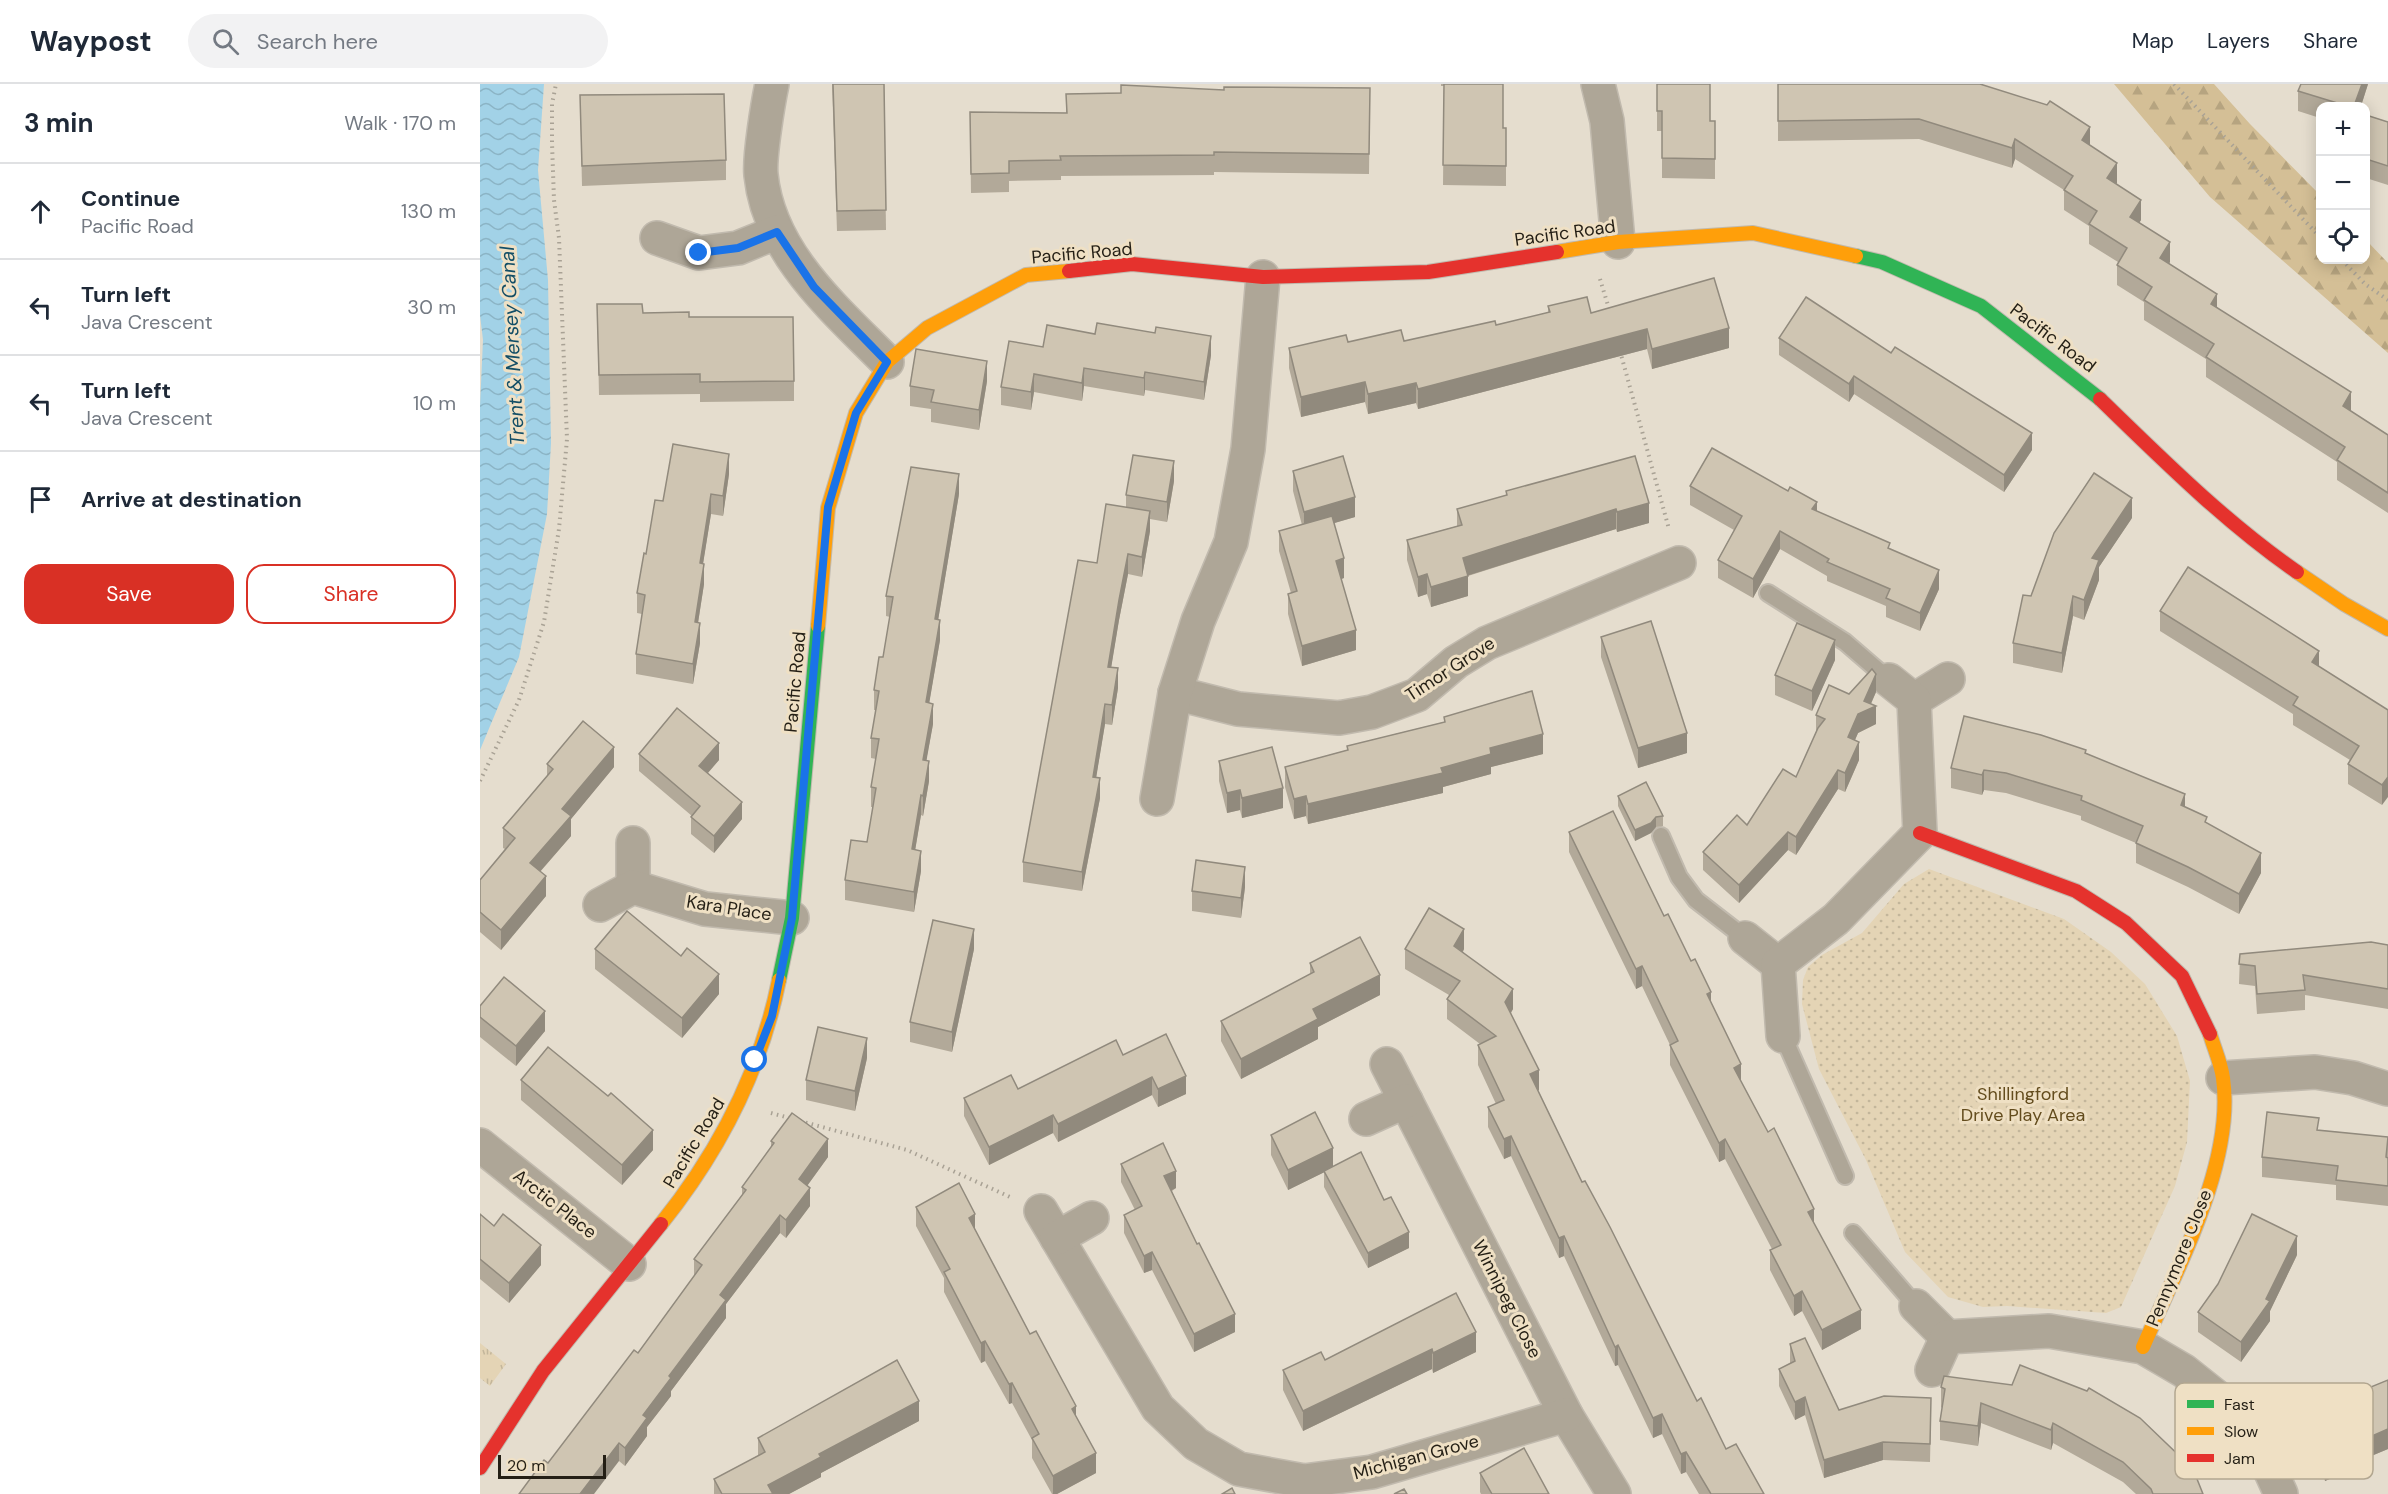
<!DOCTYPE html>
<html lang="en">
<head>
<meta charset="utf-8">
<style>
  body { margin:0; font-family:"DM Sans",sans-serif; background:#f2f2f3; color:#1f2937 }
  .controls { position:absolute; right:18px; top:18px; display:grid; overflow:hidden; border-radius:12px; box-shadow:0 3px 15px #0003 }
  .controls button { width:54px; height:54px; display:grid; place-items:center; padding:0; border:0; border-bottom:2px solid #e0e1e3; background:#fff; color:#1f2937; font:30px sans-serif }
  .scale { position:absolute; left:18px; bottom:15px; width:108px; box-sizing:border-box; padding-left:6px; border:3px solid #241f15; border-top:0; font-size:16px; line-height:21px; white-space:nowrap; color:#241f15; -webkit-text-stroke:4px #efe0c4; paint-order:stroke }
  .stop { position:absolute; width:18px; height:18px; margin:-14px; border:4px solid #1a73e8; border-radius:50%; background:#fff }
  .stop.end { background:#1a73e8; border-color:#fff; box-shadow:0 2px 6px #0008 }
  .list { margin:0; padding:0; list-style:none }
  h2 { display:flex; justify-content:space-between; align-items:center; height:78px; margin:0; padding:0 24px; font-size:26px }
  h2 small { font-size:20px; font-weight:400; color:#747a83 }
  .list li { display:grid; grid-template-columns:39px 1fr auto; gap:18px; align-items:center; box-sizing:border-box; height:96px; padding:0 24px; border-top:2px solid #e0e1e3 }
  .list b { display:block; font-size:22px; white-space:nowrap }
  .list p { margin:0; font-size:20px; white-space:nowrap; color:#747a83 }
  .list em { font-size:20px; font-style:normal; color:#747a83 }
  .actions { display:flex; gap:12px; padding:18px 24px }
  .actions a { flex:1; padding:14px 0; border:2px solid #d93025; border-radius:18px; text-align:center; font-size:21px; color:#d93025 }
  .actions .main { background:#d93025; color:#fff }
  .icon { flex:none; width:33px; height:33px; fill:none; stroke:currentColor; stroke-width:2; stroke-linecap:round; stroke-linejoin:round }
  .map { position:relative; flex:none; width:1908px; height:1410px; overflow:hidden }
  header { display:flex; align-items:center; gap:36px; box-sizing:border-box; height:84px; padding:0 30px; background:#fff; border-bottom:2px solid #e0e1e3 }
  header strong { font-size:28px }
  nav { display:flex; gap:33px; margin-inline-start:auto; font-size:21px }
  .search { width:420px; height:54px; background:#f2f2f3; display:flex; align-items:center; gap:15px; box-sizing:border-box; padding:0 21px; border-radius:33px; color:#747a83; font-size:22px }
  main { display:flex }
  aside { flex:1; background:#fff }
  .map>svg:first-child { display:block }
  .grass { fill:url(#grass-tufts) }
  .forest { fill:url(#forest-firs) }
  .park { fill:url(#park-dots) }
  .water { fill:url(#water-waves) }
  .lines { fill:none; stroke-linecap:round; stroke-linejoin:round }
  .lane-casing { stroke:#c1baae; stroke-width:20 }
  .street-casing { stroke:#c1baae; stroke-width:36 }
  .fast-casing { stroke:#c1baae; stroke-width:16 }
  .slow-casing { stroke:#c1baae; stroke-width:16 }
  .jam-casing { stroke:#c1baae; stroke-width:16 }
  .path { stroke:#a9a295; stroke-width:4; stroke-dasharray:1.5 4.5; stroke-linecap:butt }
  .lane { stroke:#aea697; stroke-width:16 }
  .street { stroke:#aea697; stroke-width:33 }
  .fast { stroke:#30b455; stroke-width:14 }
  .slow { stroke:#ff9f0a; stroke-width:14 }
  .jam { stroke:#e5322d; stroke-width:14 }
  .wall { fill:#b2a999 }
  .shaded-wall { fill:#918a7d }
  .building { fill:#cfc5b2; stroke:#918a7d; stroke-width:1.5 }
  .route { stroke:#1a73e8; stroke-width:8 }
  .labels { text-anchor:middle; dominant-baseline:central; stroke-width:6; stroke-linejoin:round; paint-order:stroke }
  .street-label { font-size:18px; fill:#241f15; stroke:#efe0c4 }
  .park-label { font-size:18px; fill:#634c1d; stroke:#efe0c4 }
  .water-label { font-size:20px; font-style:italic; fill:#134e66; stroke:#efe0c4 }
  .key { fill:#efe0c4; stroke:#b2a690; stroke-width:1.5 }
  .key-label { font-size:16px; fill:#241f15 }
</style>
</head>
<body>
<header>
<strong>Waypost</strong>
<div class="search"><svg class="icon" aria-label="search" viewBox="0 0 24 24"><circle cx="10" cy="10" r="6"/><path d="M15 15l6 6"/></svg>Search here</div>
<nav><a>Map</a><a>Layers</a><a>Share</a></nav>
</header>
<main>
<aside>
<h2>3 min<small>Walk · 170 m</small></h2>
<ul class="list">
<li><svg class="icon" aria-label="ahead" viewBox="0 0 24 24"><path d="M12 20V5M6 11l6-6 6 6"/></svg><div><b>Continue</b><p>Pacific Road</p></div><em>130 m</em></li>
<li><svg class="icon" aria-label="left" viewBox="0 0 24 24"><path d="M17 20v-9H6M10 6l-5 5 5 5"/></svg><div><b>Turn left</b><p>Java Crescent</p></div><em>30 m</em></li>
<li><svg class="icon" aria-label="left" viewBox="0 0 24 24"><path d="M17 20v-9H6M10 6l-5 5 5 5"/></svg><div><b>Turn left</b><p>Java Crescent</p></div><em>10 m</em></li>
<li><svg class="icon" aria-label="arrive" viewBox="0 0 24 24"><path d="M6 21V4h12l-3 4 3 4H6"/></svg><div><b>Arrive at destination</b></div></li>
</ul>
<div class="actions"><a class="main">Save</a><a>Share</a></div>
</aside>
<div class="map">
<svg width="1908" height="1410" viewBox="0 0 1908 1410">
  <defs>
    <pattern id="grass-tufts" width="24" height="20" patternUnits="userSpaceOnUse" patternTransform="scale(1.5)"><rect width="24" height="20" fill="#e4d4b5"/><path d="M3 7l-1-3M5 7V3M7 7l1-3M15 17l-1-3M17 17v-4M19 17l1-3" fill="none" stroke="#c3b69b"/></pattern>
    <pattern id="forest-firs" width="22" height="20" patternUnits="userSpaceOnUse" patternTransform="scale(1.5)"><rect width="22" height="20" fill="#d4bf96"/><path d="M5 1l3.5 6h-7zM16 11l3.5 6h-7z" fill="#b6a480"/></pattern>
    <pattern id="park-dots" width="8" height="8" patternUnits="userSpaceOnUse" patternTransform="scale(1.5)"><rect width="8" height="8" fill="#e4d4b5"/><path d="M2 2h.1M6 6h.1" fill="none" stroke="#c3b69b" stroke-width="1.8" stroke-linecap="round"/></pattern>
    <pattern id="water-waves" width="16" height="10" patternUnits="userSpaceOnUse" patternTransform="scale(1.5)"><rect width="16" height="10" fill="#a2d2e7"/><path d="M0 5q4-4 8 0t8 0" fill="none" stroke="#8bb4c5"/></pattern>
  </defs>
  <rect width="100%" height="100%" fill="#e5ddce"/>
  <!-- grass -->
  <path class="grass" d="M0,1259l26,21 -16,22 -10,-8z"/>
  <!-- forest -->
  <path class="forest" d="M1634,0h100l36,40 70,71v65h46v-20l22,23v90l-178,-156z"/>
  <!-- park -->
  <path class="park" d="M1449,785l135,50 47,33 34,32 32,52 13,45 -3,61 -12,44 -54,121 -15,6 -99,-7 -24,1 -35,-10 -43,-45 -39,-92 -47,-91 -17,-65 1,-24 5,-13 14,-12 40,-22 42,-49z"/>
  <!-- water -->
  <path class="water" d="M0,0h64l-6,86 10,110 3,163 -4,71 -28,143 -39,93v-344l3,-66 -3,-25z"/>
  <g class="lines">
    <defs>
      <g id="lane">
        <path d="M1288,509l77,49 44,38"/>
        <path d="M1181,752l18,41 17,23 49,38"/>
        <path d="M1303,952l62,140"/>
        <path d="M1373,1149l63,73"/>
      </g>
      <g id="street">
        <path d="M292,0c-4,19 -13,74 -11,91 8,79 74,134 126,187"/>
        <path d="M1118,0l9,37 11,121"/>
        <path d="M177,154l42,15 39,-5 39,-16"/>
        <path d="M695,609l63,16 101,9 33,-6 45,-17 39,-33 31,-19 192,-80"/>
        <path d="M1434,616l34,-21"/>
        <path d="M677,715l18,-106 23,-72 33,-79 17,-93 15,-172"/>
        <path d="M153,803v-44"/>
        <path d="M120,821l33,-18 72,22 87,9"/>
        <path d="M1265,854l33,26"/>
        <path d="M1303,952l-5,-72 58,-45 84,-86 -6,-133 -25,-20"/>
        <path d="M907,980l179,351 48,79"/>
        <path d="M1743,994l92,-6 38,6 35,11"/>
        <path d="M886,1035l40,-18"/>
        <path d="M0,1061l149,119"/>
        <path d="M561,1127l117,197 38,36 43,25 65,12 68,-9 194,-57"/>
        <path d="M577,1154l35,-20"/>
        <path d="M1436,1222l31,31"/>
        <path d="M1452,1286l15,-33 102,-6 94,16 41,24 44,35 38,55 15,33"/>
      </g>
      <g id="fast">
        <path d="M1376,172l26,6 99,44 119,93"/>
        <path d="M299,896l13,-62 26,-292"/>
      </g>
      <g id="slow">
        <path d="M1077,168l61,-10 135,-9 103,23"/>
        <path d="M1817,488l47,32 44,25"/>
        <path d="M338,542l10,-118 28,-95 31,-51 40,-34 99,-53 43,-4"/>
        <path d="M181,1140c57,-71 100,-154 118,-244"/>
        <path d="M1663,1263c33,-77 92,-184 80,-269 -2,-15 -9,-30 -13,-44"/>
      </g>
      <g id="jam">
        <path d="M589,187l63,-7 131,13 165,-5 129,-20"/>
        <path d="M1620,315c63,61 125,123 197,173"/>
        <path d="M1440,749l156,58 50,32 56,53 28,58"/>
        <path d="M0,1384l63,-97 118,-147"/>
      </g>
    </defs>
    <!-- lane casing -->
    <use href="#lane" class="lane-casing"/>
    <!-- street casing -->
    <use href="#street" class="street-casing"/>
    <!-- fast casing -->
    <use href="#fast" class="fast-casing"/>
    <!-- slow casing -->
    <use href="#slow" class="slow-casing"/>
    <!-- jam casing -->
    <use href="#jam" class="jam-casing"/>
    <!-- path -->
    <g class="path">
      <path d="M1694,0l146,153"/>
      <path d="M1862,176l23,24 23,16"/>
      <path d="M1120,195l10,33"/>
      <path d="M1140,267l49,178"/>
      <path d="M0,697l39,-81 25,-78 15,-93 8,-90 -8,-201 -5,-38 -2,-57v-39l4,-20"/>
      <path d="M291,1029l22,6"/>
      <path d="M320,1037l107,29 103,47"/>
    </g>
    <!-- lane -->
    <use href="#lane" class="lane"/>
    <!-- street -->
    <use href="#street" class="street"/>
    <!-- fast -->
    <use href="#fast" class="fast"/>
    <!-- slow -->
    <use href="#slow" class="slow"/>
    <!-- jam -->
    <use href="#jam" class="jam"/>
  </g>
  <!-- wall -->
  <g class="wall">
    <path d="M352,0h52l2,146 -49,1z"/>
    <path d="M961,0h62v44h3v58l-63,-1 1,-99h-3z"/>
    <path d="M1177,0l53,37h5v58l-53,-1v-47h-5z"/>
    <path d="M1298,0l312,62 51,74 -2,3 31,39 -1,1 48,44 134,105 37,23v78l-51,-33v-18l-131,-85v-18l-62,-39v-18l-27,-17v-20l1,-3 -29,-18v-18l-25,-16v-20l-49,-31 -3,9 -93,-29 -141,2z"/>
    <path d="M1888,0l-7,22h-41v12l-22,-7v-20z"/>
    <path d="M890,4l-1,86 -155,-2v3l-153,1v4l-52,1v11l-38,1 -1,-81 96,1v-19l158,-4z"/>
    <path d="M100,11l146,65v20l-144,6z"/>
    <path d="M1886,31l22,7v63l-22,-7z"/>
    <path d="M117,220l46,9 46,4 105,64v20l-94,1v-8l-101,1z"/>
    <path d="M1068,222l43,7 138,35 -77,21 -5,-20 -229,60 -2,-6 -48,11 -3,-12 -64,15 -12,-49v-20l59,-6 56,-1 92,-16 52,-12z"/>
    <path d="M1299,254l253,112 -28,42 -150,-98 -5,8 -70,-47z"/>
    <path d="M563,263l168,8 -7,45 -59,-10 -1,6 -60,-10 -2,15 -48,-9 -3,18 -30,-5v-18z"/>
    <path d="M507,297l-8,49 -48,-8v-13l-21,-3v-20z"/>
    <path d="M1155,372l14,67 -32,9 -1,-3 -148,47v20l-37,11 -4,-13 -9,3 -11,-37v-20l50,-14v-17l49,-13v-5z"/>
    <path d="M813,387l62,46 -21,6 10,55 -3,1 15,71 -54,16 -14,-52v-20l3,-1 -12,-42v-20l23,-6 -9,-34z"/>
    <path d="M249,390l-6,42 -12,-2 -8,49 1,21 -6,39 2,20 -7,41 -57,-10v-20l6,-40 -5,-1v-20l9,-39 17,-53z"/>
    <path d="M694,397l-7,41 -17,-3v12l-8,46 -14,-3 -9,46 -8,47 7,21 -6,37 -7,-1 -9,53 4,21 -18,93 -59,-9v-20l74,-299 29,-56v-12z"/>
    <path d="M1210,402l127,25 73,38 49,40 -19,42 -34,-14v-11l-59,-25v-5l-47,-27 -27,49 -35,-20v-18l16,-30 -44,-25z"/>
    <path d="M479,410l-21,126 2,20 -11,63 4,21 -7,37 3,20 -6,35 -2,-1 -6,35 6,21 -7,41 -69,-12v-20l22,-38 6,-35h-2v-20l5,-28 -5,-1v-20l5,-28h-2v-20l9,-33 7,-40 -4,-1v-20z"/>
    <path d="M1652,434l-33,49v13l-15,40 -11,-4 -11,57 -49,-10v-20l18,-47z"/>
    <path d="M1680,527l159,56 69,43 -6,95 -34,-21v-20l2,-4 -57,-35v-11l-133,-83z"/>
    <path d="M1121,553l86,116 -49,15 -37,-111z"/>
    <path d="M1355,576l-23,51 -37,-16v-20z"/>
    <path d="M1396,608l-5,12 5,20 -18,9 -3,7 4,20 -14,32 -7,-3 -42,66 -8,-5 -49,53 -36,-33v-18l44,-27 49,-48 20,-45v-17l33,-21z"/>
    <path d="M964,633l99,37 -52,13v7l-48,13v6l-135,31 -2,-8 -12,3 -9,-32v-20l62,-17v-4l97,-24z"/>
    <path d="M1606,669l99,54 22,17 54,49 -22,41 -51,-27 -52,-24v-20l-55,-23v-4l-75,-23 -22,-3 -2,5 -31,-7v-20z"/>
    <path d="M159,670l80,6 -11,13 34,46 -28,34 -23,-19v-17l1,-1 -53,-45z"/>
    <path d="M739,677l64,47 -41,10 -2,-8 -13,3 -8,-32z"/>
    <path d="M67,680l67,3 -43,52v17l-31,36 6,24 -45,54 -21,-18v-52l25,-31 -2,-1v-20l44,-52z"/>
    <path d="M1138,712l45,20v10l-7,1 -5,6 -16,8 -17,-35z"/>
    <path d="M1089,748l95,84 47,86 30,80 73,141 47,106 -39,21 -20,-39 -8,5 -24,-46v-20l2,-1 -47,-90 -6,3 -49,-97v-20l-28,-59 -6,3 -67,-137z"/>
    <path d="M765,803l-4,31 -49,-7v-20z"/>
    <path d="M1908,861v64l-83,-14v15l-48,4 -2,-28 -16,-2 1,-30z"/>
    <path d="M115,865l124,45 -37,44 -87,-69z"/>
    <path d="M494,865l-22,103 -42,-10v-20z"/>
    <path d="M925,865h59l-1,3 50,57 -2,4 28,77h-1l44,92 115,219 29,48 38,45h-65l-13,-22 -5,2 -19,-40 -9,4 -35,-73 -3,1 -51,-110 -5,2 -48,-102 -7,3 -16,-32v-20l8,-3 -18,-39v-20l2,-1 -33,-25v-20l2,-4 -44,-26z"/>
    <path d="M830,879l70,32 -62,32v12l-77,40 -20,-38v-20l89,-47z"/>
    <path d="M0,922l65,25 -29,35 -36,-29z"/>
    <path d="M643,971l63,39 -28,13 -6,-12 -94,47 -5,-9 -64,32 -25,-49v-18l54,-9z"/>
    <path d="M387,974l-12,53 -49,-11v-20z"/>
    <path d="M41,996l132,70 -31,35 -101,-85z"/>
    <path d="M1839,1046l69,7v69l-52,-6v-15l-74,-8v-20z"/>
    <path d="M791,1051l62,31 51,34 25,48 -41,20 -44,-81v-15l-36,18 -17,-35z"/>
    <path d="M291,1057l57,16 -21,29 3,20 -24,32 -6,-5 -54,71v14l-55,73v5l-24,31v9l-22,30 -6,-5 -71,2 90,-110 56,-77v-17l48,-64v-8l29,-40z"/>
    <path d="M641,1080l55,24 -4,3 63,141 -41,20 -42,-82 -8,3 -20,-40v-18l11,-5 -14,-28z"/>
    <path d="M436,1123l59,24 55,103 46,82 20,57 -39,21h-5l-20,-36v-18l-20,-37 -3,1 -24,-43 -4,2 -37,-71v-14l-28,-52z"/>
    <path d="M0,1130l61,51 -32,38 -29,-24z"/>
    <path d="M1817,1171l-27,56v10l-29,41 -43,-30v-20z"/>
    <path d="M976,1209l20,59 -43,21 -1,-4 -129,62 -20,-41v-20l42,-10z"/>
    <path d="M1310,1260l49,66 92,6 -1,46 -47,-2 -59,18 -19,-63 -10,5 -16,-34v-17l11,-6z"/>
    <path d="M1908,1296v69l-24,10v5l-39,17 -20,-47v-20z"/>
    <path d="M1532,1301l191,109h-67l-13,-12 -70,-39 -2,7 -70,-27 -3,23 -38,-6v-19l2,-13 -1,-1v-20z"/>
    <path d="M439,1337l-98,52v4l-32,17h-75v-15l44,-23v-18z"/>
    <path d="M1000,1389l69,21h-68l-1,-2z"/>
  </g>
  <!-- shaded-wall -->
  <g class="shaded-wall">
    <path d="M1882,0h6l-7,22h-7z"/>
    <path d="M1610,43v20l-8,-7z"/>
    <path d="M1535,55v20l-3,9v-20z"/>
    <path d="M1637,79v20l-10,15v-20z"/>
    <path d="M1661,116v20l-11,17v-20z"/>
    <path d="M1690,158v20l-10,15v-19z"/>
    <path d="M1737,210v20l-6,-10z"/>
    <path d="M1249,244v20l-77,21v-20z"/>
    <path d="M1167,245v20l-229,60v-20z"/>
    <path d="M731,252v19l-7,45v-18z"/>
    <path d="M507,277v20l-8,49v-20z"/>
    <path d="M604,284v18l-2,15v-18z"/>
    <path d="M665,288v18l-1,6v-18z"/>
    <path d="M554,290v18l-3,18v-18z"/>
    <path d="M1374,292v18l-5,8v-18z"/>
    <path d="M885,298v20l-64,15v-20z"/>
    <path d="M936,299v20l-48,11v-20z"/>
    <path d="M1871,308v20l-8,-6z"/>
    <path d="M1552,349v17l-28,42v-17z"/>
    <path d="M249,370v20l-6,42v-20z"/>
    <path d="M694,377v20l-7,41v-20z"/>
    <path d="M479,390v20l-24,145v-20z"/>
    <path d="M231,410v20l-11,69v-20z"/>
    <path d="M875,413v20l-51,15v-20z"/>
    <path d="M1652,414v20l-33,49v13l-15,40v-20l8,-42z"/>
    <path d="M1337,418v18l-5,-11z"/>
    <path d="M1169,419v20l-32,9v-20z"/>
    <path d="M1136,425v20l-153,48v-19z"/>
    <path d="M670,427v20l-8,46v-20z"/>
    <path d="M1300,447v18l-27,49v-19z"/>
    <path d="M648,470v20l-9,46 -11,67v-20l11,-67z"/>
    <path d="M864,474v20l-8,3v-20z"/>
    <path d="M224,480v20l-9,58v-20z"/>
    <path d="M1459,486v19l-19,42v-18z"/>
    <path d="M947,490v20l-9,3v-20z"/>
    <path d="M988,492v20l-37,11v-20z"/>
    <path d="M1593,512v20l-11,57v-20z"/>
    <path d="M460,536v20l-14,82v-20z"/>
    <path d="M220,539v20l-7,41v-20z"/>
    <path d="M876,546v20l-54,16v-20z"/>
    <path d="M1355,556v20l-23,51v-20z"/>
    <path d="M1839,567v20l-7,-9z"/>
    <path d="M638,584v20l-6,37v-20z"/>
    <path d="M1396,590v18l-8,18 8,-4v18l-18,9 -10,23v-19z"/>
    <path d="M453,620v20l-10,56v-20z"/>
    <path d="M625,620v20l-12,73v-20z"/>
    <path d="M1207,649v20l-49,15v-20z"/>
    <path d="M1063,650v20l-52,13v7l-48,13v6l-135,31v-20l133,-36 49,-20z"/>
    <path d="M1379,658v18l-14,32v-19z"/>
    <path d="M239,659v17l-20,23v-17z"/>
    <path d="M134,663v20l-43,52v17l-41,47v-20l32,-54z"/>
    <path d="M449,677v20l-6,35v-20z"/>
    <path d="M1358,686v19l-42,66v-18z"/>
    <path d="M1504,686v20l-2,5v-20z"/>
    <path d="M1908,693v20l-6,8v-20z"/>
    <path d="M620,694v20l-18,93v-19z"/>
    <path d="M803,704v20l-41,10v-20z"/>
    <path d="M760,706v20l-13,3v-20z"/>
    <path d="M1705,710v20l-4,-9z"/>
    <path d="M441,711v20l-9,54v-20z"/>
    <path d="M826,712v20l-12,3v-20z"/>
    <path d="M262,718v17l-28,34v-17z"/>
    <path d="M1176,733v10l-5,6 -16,8v-11z"/>
    <path d="M1308,748v18l-49,53v-18z"/>
    <path d="M441,767v20l-7,41v-20z"/>
    <path d="M1781,769v20l-22,41v-20z"/>
    <path d="M765,783v20l-4,31v-20z"/>
    <path d="M66,792v20l-45,54v-20z"/>
    <path d="M494,845v20l-22,103v-20z"/>
    <path d="M984,845v20l-10,17v-20z"/>
    <path d="M1162,882v20l-6,3v-20z"/>
    <path d="M239,890v20l-37,44v-20z"/>
    <path d="M900,891v20l-62,32v12l-77,40v-20l72,-50z"/>
    <path d="M1033,905v20l-8,13v-20z"/>
    <path d="M1231,908v20l-4,-18z"/>
    <path d="M65,927v20l-29,35v-20z"/>
    <path d="M387,954v20l-12,53v-20z"/>
    <path d="M1261,980v20l-7,-16z"/>
    <path d="M1059,986v20l-9,4v-20z"/>
    <path d="M706,992v18l-28,13v-18z"/>
    <path d="M672,993v18l-94,47v-18z"/>
    <path d="M573,1031v18l-64,32v-18z"/>
    <path d="M173,1046v20l-31,35v-20z"/>
    <path d="M1031,1052v20l-7,3v-20z"/>
    <path d="M348,1055v18l-29,40v-18z"/>
    <path d="M1245,1055v20l-6,3v-19z"/>
    <path d="M853,1064v20l-45,22v-20z"/>
    <path d="M696,1087v17l-12,6v-18z"/>
    <path d="M330,1104v18l-24,32v-18z"/>
    <path d="M1334,1125v20l-6,-17z"/>
    <path d="M495,1130v20l-6,-16z"/>
    <path d="M300,1131v18l-54,71v14l-55,73v5l-24,31v9l-22,30v-18l18,-33 26,-39 51,-81z"/>
    <path d="M929,1148v16l-41,20v-15z"/>
    <path d="M1084,1152v20l-5,2v-20z"/>
    <path d="M1817,1152v19l-27,56v10l-29,41v-20l25,-43z"/>
    <path d="M61,1161v20l-32,38v-20z"/>
    <path d="M672,1168v18l-8,3v-17z"/>
    <path d="M1322,1207v20l-8,5v-20z"/>
    <path d="M1381,1226v19l-39,21v-20z"/>
    <path d="M755,1230v18l-41,20v-18z"/>
    <path d="M996,1248v20l-43,21v-20z"/>
    <path d="M505,1257v20l-4,2v-20z"/>
    <path d="M1138,1261v20l-3,1v-19z"/>
    <path d="M952,1265v20l-129,62v-20z"/>
    <path d="M532,1299v20l-3,1v-20z"/>
    <path d="M1325,1313v18l-10,5v-18z"/>
    <path d="M439,1317v20l-98,52v4l-32,17h-21v-9l51,-31z"/>
    <path d="M1501,1319v20l-3,23v-20z"/>
    <path d="M596,1322v20l-4,-17z"/>
    <path d="M1182,1330v20l-9,4v-20z"/>
    <path d="M1573,1339v20l-2,7v-20z"/>
    <path d="M1908,1345v20l-24,10v5l-39,17v-20l38,-21z"/>
    <path d="M1403,1358v18l-59,18v-18z"/>
    <path d="M139,1359v18l-25,33h-14z"/>
    <path d="M1206,1368v20l-5,2v-20z"/>
    <path d="M616,1369v20l-39,21h-4v-18z"/>
  </g>
  <!-- building -->
  <g class="building">
    <path d="M353,0h51l2,126 -49,1z"/>
    <path d="M964,0h59v44h3v38l-63,-1z"/>
    <path d="M1177,0h53v37h5v38l-53,-1v-47h-5z"/>
    <path d="M1298,0h202l67,21 3,-4 40,26 -8,13 35,23 -10,15 34,22 -11,17 40,25 -10,16 57,36 -6,10 140,88 -8,14 45,29v58l-51,-33 8,-13 -139,-90 8,-13 -70,-44 8,-13 -35,-22 10,-17 -38,-24 8,-13 -33,-21 9,-14 -58,-37 -3,9 -93,-29 -141,2z"/>
    <path d="M1821,0h61l-8,22h-7l-49,-15z"/>
    <path d="M641,1l103,5v-3l146,1 -1,66 -155,-2v3l-154,1 1,4 -52,1v12l-38,1 -1,-62 97,1 -1,-19 55,-1z"/>
    <path d="M244,10l2,66 -144,6 -2,-71z"/>
    <path d="M1886,31l22,7v44l-22,-7z"/>
    <path d="M1234,194l15,50 -77,21 -5,-20 -229,60 -2,-6 -48,11 -3,-12 -64,15 -12,-49 57,-13 2,7 53,-12 3,11 91,-20 1,4 54,-13 -2,-6 39,-9 4,16z"/>
    <path d="M1326,213l85,56 4,-6 137,86 -28,42 -150,-99 -5,8 -70,-46z"/>
    <path d="M117,220h45l1,9 46,-1v5h104l1,64 -94,1v-8l-101,1z"/>
    <path d="M617,239l58,10 1,-6 55,9 -7,46 -59,-10 -1,6 -60,-10 -2,15 -48,-9 -3,18 -30,-5 8,-46 34,6 4,-22 48,9z"/>
    <path d="M436,265l71,12 -8,49 -48,-8 3,-12 -24,-4z"/>
    <path d="M193,360l56,10 -6,42 -12,-2 -11,69 4,1 -9,58 5,1 -7,41 -57,-10 9,-59 -8,-2 7,-40 2,1 9,-54 8,1z"/>
    <path d="M1232,364l76,43 2,-4 27,15 -5,7 78,34 -2,5 51,22 -19,43 -34,-15 4,-9 -63,-27 2,-3 -49,-28 -27,48 -35,-19 24,-44 -52,-30z"/>
    <path d="M653,371l41,6 -7,41 -41,-7z"/>
    <path d="M863,372l12,41 -51,15 -11,-41z"/>
    <path d="M1155,372l14,47 -32,9 -1,-3 -153,49 5,18 -37,11 -4,-13 -9,3 -11,-37 55,-15 -5,-16 50,-14 -1,-4z"/>
    <path d="M431,383l48,7 -24,145 5,1 -14,82 7,2 -10,56 6,1 -6,35 -2,-1 -9,54 9,2 -7,41 -69,-12 6,-40 16,2 9,-54 -5,-1 8,-48 -8,-1 8,-47 -5,-1 5,-33h4l10,-60 -7,-1z"/>
    <path d="M1614,389l38,25 -40,60 7,2 -15,40 -11,-4 -11,57 -49,-10 10,-48 8,1 23,-63z"/>
    <path d="M626,420l44,7 -8,46 -14,-3 -9,46 -11,67 10,1 -6,37 -7,-1 -12,73 7,1 -18,94 -59,-10 55,-302 19,3z"/>
    <path d="M852,432l12,42 -8,3 20,69 -54,16 -14,-52 9,-3 -18,-60z"/>
    <path d="M1708,483l131,84 -7,11 76,48v67l-6,8 -34,-21 11,-18 -66,-41 5,-8 -138,-86z"/>
    <path d="M1171,537l36,112 -49,15 -37,-111z"/>
    <path d="M1317,539l38,17 -23,51 -37,-16z"/>
    <path d="M1392,585l4,5 -12,27 12,5 -18,8 -10,23 11,5 -14,31 -7,-3 -42,67 -8,-5 -49,53 -36,-33 34,-37 10,10 36,-56 13,8 22,-49 7,-9 -9,-4 13,-30 20,9z"/>
    <path d="M1052,607l11,43 -53,14 1,6 -50,14 2,5 -135,31 -2,-8 -12,3 -9,-32 63,-17 -1,-4 98,-24 -1,-5z"/>
    <path d="M197,624l42,35 -20,23 43,36 -28,34 -23,-19 9,-11 -61,-52z"/>
    <path d="M1484,632l77,19 45,15 -1,3 100,41 -4,11 26,12 -2,5 56,31 -22,41 -51,-27 -52,-24 7,-17 -62,-26 1,-4 -76,-23 -22,-3 -2,5 -31,-7z"/>
    <path d="M103,637l31,26 -52,62 9,7 -41,47 16,13 -45,54 -21,-18v-32l35,-42 -12,-10 50,-59 -6,-5z"/>
    <path d="M792,663l11,41 -41,10 -2,-8 -13,3 -8,-32z"/>
    <path d="M1166,698l17,34 -7,1 -5,6 -16,7 -17,-34z"/>
    <path d="M1133,727l51,105 4,-2 23,47 4,-2 16,33 -4,2 34,70 -7,4 34,64 6,-4 40,81 -6,3 53,98 -39,20 -20,-39 -8,5 -24,-46 11,-5 -56,-106 -6,4 -49,-98 8,-4 -36,-75 -6,3 -67,-137z"/>
    <path d="M716,776l49,7 -4,31 -49,-7z"/>
    <path d="M949,824l35,21 -10,17 59,43 -8,13 34,68 -9,4 52,108 3,-1 25,46 87,174 4,-3 25,51 10,-5 28,50h-53l-25,-42 -5,2 -19,-40 -9,4 -35,-73 -3,2 -51,-111 -5,2 -48,-102 -7,3 -16,-32 16,-7 -26,-55 18,-9 -49,-37 13,-18 -55,-32z"/>
    <path d="M147,827l54,45 6,-8 32,26 -37,44 -87,-69z"/>
    <path d="M453,836l41,9 -22,103 -42,-10z"/>
    <path d="M880,853l20,38 -67,34 5,10 -77,40 -20,-38 93,-49 -4,-9z"/>
    <path d="M1891,858l17,3v44l-85,-14 2,15 -48,4 -2,-28 -16,-2 1,-10z"/>
    <path d="M24,893l41,34 -29,35 -36,-29v-11z"/>
    <path d="M338,943l49,11 -12,53 -49,-11z"/>
    <path d="M686,950l20,42 -28,13 -6,-12 -94,47 -5,-9 -64,32 -25,-49 47,-23 7,14 98,-49 7,15z"/>
    <path d="M68,963l60,49 3,-3 42,37 -31,35 -101,-85z"/>
    <path d="M835,1028l18,36 -45,22 -17,-35z"/>
    <path d="M1787,1028l52,6 -2,12 71,7 -2,20 2,1v28l-52,-6 2,-14 -76,-9z"/>
    <path d="M312,1029l36,26 -29,40 11,9 -24,32 -6,-5 -60,80 6,5 -57,76 2,2 -28,37 4,3 -22,30 -6,-5 -39,51h-61l25,-34 4,3 86,-113 4,3 64,-88 -8,-6 52,-69 -4,-3 32,-44 -3,-2z"/>
    <path d="M683,1059l13,28 -12,5 33,68 2,-1 36,71 -41,20 -42,-82 -8,4 -20,-41 18,-9 -21,-42z"/>
    <path d="M881,1068l23,48 7,-3 18,35 -41,21 -44,-82z"/>
    <path d="M479,1099l16,31 -6,4 61,116 6,-3 40,75 -4,3 24,44 -43,23 -21,-38 7,-4 -27,-51 -3,1 -24,-43 -4,2 -37,-71 6,-3 -34,-62z"/>
    <path d="M0,1130l14,12 9,-12 38,31 -32,38 -29,-24z"/>
    <path d="M1772,1130l45,22 -31,63 4,2 -29,41 -43,-30 20,-28z"/>
    <path d="M976,1209l20,39 -43,21 -1,-4 -129,62 -20,-41 38,-18 4,8z"/>
    <path d="M1325,1254l34,72 45,-14 47,2 -1,46 -47,-2 -59,18 -19,-63 -10,5 -16,-33 16,-8 -5,-17z"/>
    <path d="M417,1276l22,41 -100,53 2,3 -53,28 5,9h-51l-8,-15 51,-27 -7,-14z"/>
    <path d="M1540,1281l67,26 2,-3 51,30 53,51 10,25h-50l-2,-5 -28,-27 -70,-39 -2,7 -70,-27 -3,23 -38,-5 5,-32 -4,-2 3,-11 68,9z"/>
    <path d="M1908,1296v49l-25,11 1,4 -39,17 -20,-47z"/>
    <path d="M1044,1364l25,46h-57l-12,-21z"/>
    <path d="M752,1404l3,6h-13z"/>
    <path d="M924,1405l3,5h-13z"/>
  </g>
  <g class="lines">
    <!-- route -->
    <path class="route" d="M219,169l39,-5 39,-16 37,55 73,75 -31,51 -28,94 -36,411 -20,98 -17,44"/>
  </g>
  <g class="labels">
    <!-- street labels -->
    <g class="street-label">
      <text transform="translate(1085 149) rotate(-8)">Pacific Road</text>
      <text transform="translate(602 169) rotate(-5)">Pacific Road</text>
      <text transform="translate(1573 254) rotate(37)">Pacific Road</text>
      <text transform="translate(970 585) rotate(-33)">Timor Grove</text>
      <text transform="translate(315 598) rotate(-85)">Pacific Road</text>
      <text transform="translate(249 824) rotate(9)">Kara Place</text>
      <text transform="translate(214 1059) rotate(-59)">Pacific Road</text>
      <text transform="translate(75 1120) rotate(38)">Arctic Place</text>
      <text transform="translate(1699 1174) rotate(-68)">Pennymore Close</text>
      <text transform="translate(1027 1215) rotate(63)">Winnipeg Close</text>
      <text transform="translate(936 1373) rotate(-15)">Michigan Grove</text>
    </g>
    <!-- park labels -->
    <g class="park-label">
      <text x="1543" y="1010">Shillingford<tspan x="1543" dy="21">Drive Play Area</tspan></text>
    </g>
    <!-- water labels -->
    <g class="water-label">
      <text transform="translate(32 262) rotate(-93)">Trent &amp; Mersey Canal</text>
    </g>
  </g>
  <!-- legend -->
  <rect x="1695" y="1299" width="198" height="96" rx="9" class="key"/>
  <rect x="1707" y="1316" width="27" height="8" fill="#30b455"/>
  <rect x="1707" y="1343" width="27" height="8" fill="#ff9f0a"/>
  <rect x="1707" y="1370" width="27" height="8" fill="#e5322d"/>
  <g class="key-label">
    <text x="1744" y="1326">Fast</text>
    <text x="1744" y="1353">Slow</text>
    <text x="1744" y="1380">Jam</text>
  </g>
</svg>
<div class="controls">
<button>+</button>
<button>−</button>
<button><svg class="icon" aria-label="locate" viewBox="0 0 24 24"><circle cx="12" cy="12" r="6"/><path d="M12 2v4M12 18v4M2 12h4M18 12h4"/></svg></button>
</div>
<div class="scale">20 m</div>
<div class="stop" style="left:275px;top:976px"></div>
<div class="stop end" style="left:219px;top:169px"></div>
</div>
</main>
</body>
</html>
